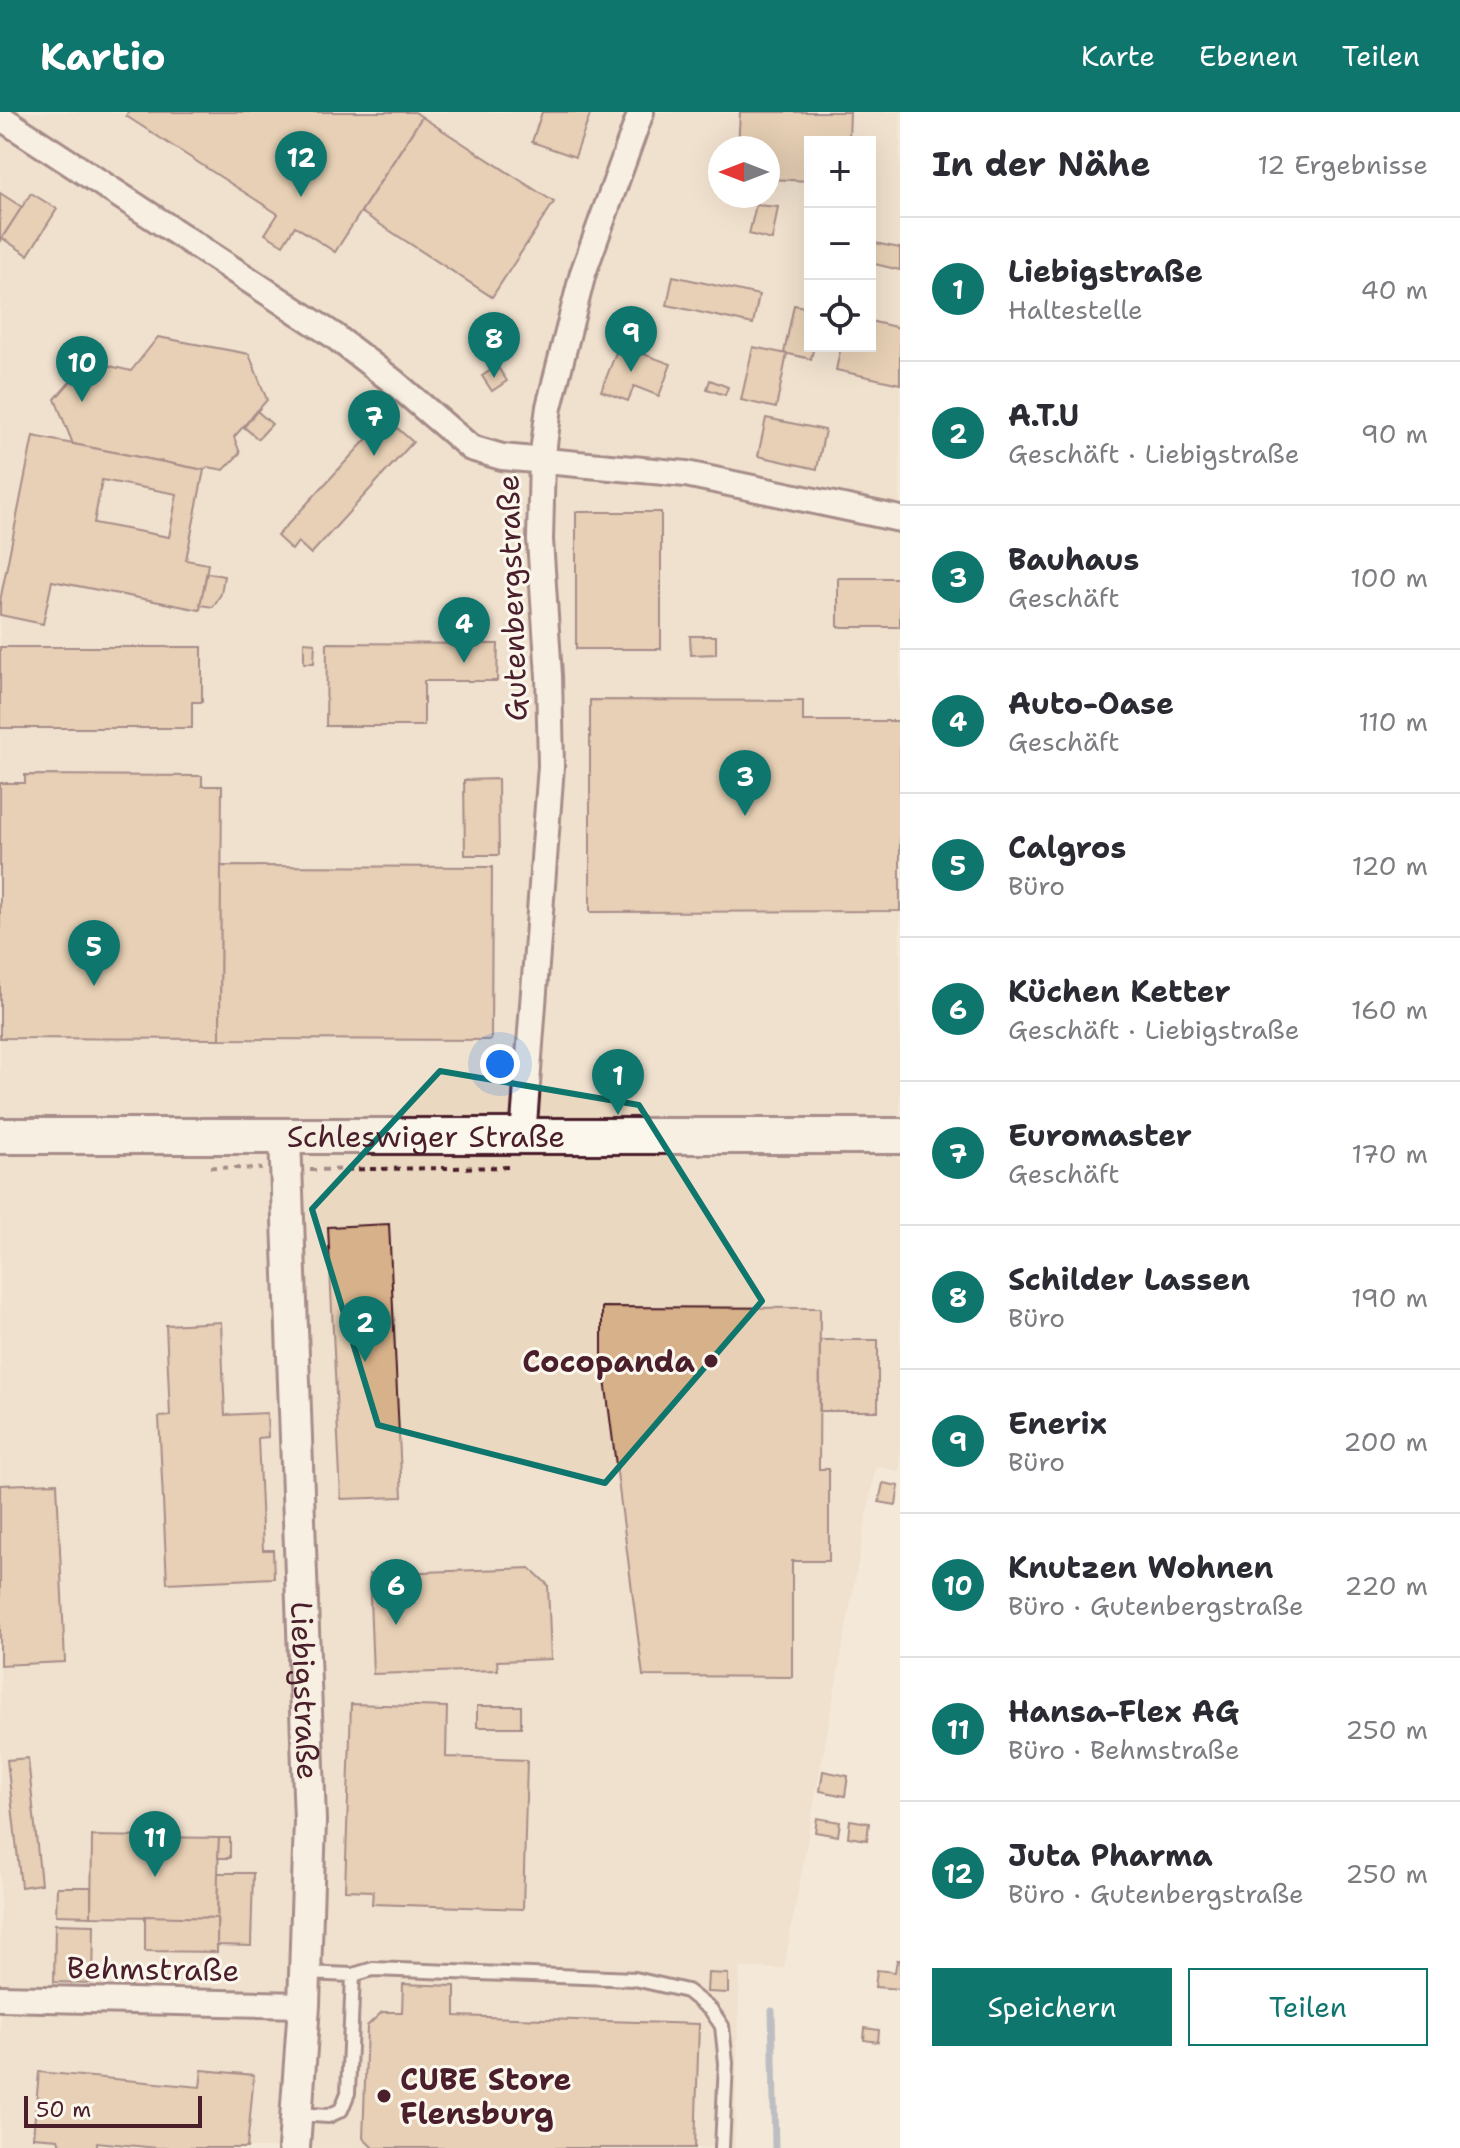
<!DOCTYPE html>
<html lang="de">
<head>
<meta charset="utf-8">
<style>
  body { margin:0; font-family:"Shantell Sans",sans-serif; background:#f2f2f3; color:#2b2b33 }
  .controls { position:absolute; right:24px; top:24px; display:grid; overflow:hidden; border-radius:0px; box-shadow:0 8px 32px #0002 }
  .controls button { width:72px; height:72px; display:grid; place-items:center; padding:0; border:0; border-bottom:2px solid #e1e1e2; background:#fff; color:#2b2b33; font:40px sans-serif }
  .compass { position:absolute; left:708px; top:24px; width:72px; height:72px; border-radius:50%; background:#fff; box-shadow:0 8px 32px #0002; rotate:270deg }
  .scale { position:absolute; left:24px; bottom:20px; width:178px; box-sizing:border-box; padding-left:8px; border:4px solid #4a1f2b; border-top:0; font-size:22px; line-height:28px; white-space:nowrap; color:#4a1f2b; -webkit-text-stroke:6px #fbf7ec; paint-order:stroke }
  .you { position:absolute; left:500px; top:952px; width:28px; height:28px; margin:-20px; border:6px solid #fff; border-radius:50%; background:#1a73e8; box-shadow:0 0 0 12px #1a73e833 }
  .badge { display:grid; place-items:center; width:52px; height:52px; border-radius:50%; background:#0f766e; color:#fff; font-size:26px; font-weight:700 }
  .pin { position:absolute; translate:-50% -66px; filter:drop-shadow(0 2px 4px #0008) }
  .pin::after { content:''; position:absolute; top:42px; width:28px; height:24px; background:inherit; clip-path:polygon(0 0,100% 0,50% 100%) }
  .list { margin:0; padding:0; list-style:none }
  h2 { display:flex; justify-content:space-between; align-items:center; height:104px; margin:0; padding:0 32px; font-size:34px }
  h2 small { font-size:26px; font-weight:400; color:#7c7c81 }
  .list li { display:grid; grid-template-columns:52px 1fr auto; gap:24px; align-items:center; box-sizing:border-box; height:144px; padding:0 32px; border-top:2px solid #e1e1e2 }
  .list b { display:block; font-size:30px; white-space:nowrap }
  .list p { margin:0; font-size:26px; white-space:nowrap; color:#7c7c81 }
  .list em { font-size:26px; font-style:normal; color:#7c7c81 }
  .actions { display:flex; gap:16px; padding:24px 32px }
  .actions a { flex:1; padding:18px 0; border:2px solid #0f766e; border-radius:0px; text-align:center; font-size:28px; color:#0f766e }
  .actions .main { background:#0f766e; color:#fff }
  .icon { flex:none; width:44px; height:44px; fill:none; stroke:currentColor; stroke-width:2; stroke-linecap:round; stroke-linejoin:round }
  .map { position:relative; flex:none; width:900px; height:2036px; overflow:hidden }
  header { display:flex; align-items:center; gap:48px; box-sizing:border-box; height:112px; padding:0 40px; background:#0f766e; color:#fff }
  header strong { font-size:38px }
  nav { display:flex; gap:44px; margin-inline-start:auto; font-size:28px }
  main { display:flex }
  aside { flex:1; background:#fff }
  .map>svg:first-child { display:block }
  .built { fill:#ebd8c0; fill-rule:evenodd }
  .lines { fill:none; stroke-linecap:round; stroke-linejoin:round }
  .stream { stroke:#798ba7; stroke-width:7 }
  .building { fill:#d7b189; stroke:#4a1f2b; stroke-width:2; fill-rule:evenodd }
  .service-casing { stroke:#4a1f2b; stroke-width:18 }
  .minor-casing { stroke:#4a1f2b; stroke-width:30 }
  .tertiary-casing { stroke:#4a1f2b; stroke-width:36 }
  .secondary-casing { stroke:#4a1f2b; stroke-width:40 }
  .path { stroke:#4a1f2b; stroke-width:4; stroke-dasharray:6 6; stroke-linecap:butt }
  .service { stroke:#fbf7ec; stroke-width:12 }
  .minor { stroke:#fbf7ec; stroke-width:24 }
  .tertiary { stroke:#fbf7ec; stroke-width:30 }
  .secondary { stroke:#fbf7ec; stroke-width:34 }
  .marked { fill:none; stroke:#0f766e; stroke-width:6; stroke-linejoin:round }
  .poi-dot { fill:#4a1f2b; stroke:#fbf7ec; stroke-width:3 }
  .labels { text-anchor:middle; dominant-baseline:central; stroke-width:6; stroke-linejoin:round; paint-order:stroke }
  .street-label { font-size:30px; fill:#4a1f2b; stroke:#fbf7ec }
  .poi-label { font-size:30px; font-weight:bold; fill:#4a1f2b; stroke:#fbf7ec; text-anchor:end }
</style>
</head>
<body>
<header>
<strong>Kartio</strong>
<nav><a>Karte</a><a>Ebenen</a><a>Teilen</a></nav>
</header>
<main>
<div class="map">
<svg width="900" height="2036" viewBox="0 0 900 2036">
  <rect width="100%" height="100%" fill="#f4e9d8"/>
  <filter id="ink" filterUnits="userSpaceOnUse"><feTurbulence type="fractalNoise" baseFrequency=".0125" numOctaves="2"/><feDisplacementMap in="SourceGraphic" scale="16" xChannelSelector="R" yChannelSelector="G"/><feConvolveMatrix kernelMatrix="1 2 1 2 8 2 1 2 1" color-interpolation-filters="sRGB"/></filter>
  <g filter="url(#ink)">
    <!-- built -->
    <path class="built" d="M0,0h900v1360l-24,-6 -92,503 -44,-1 -5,180h-735zM810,30h60v204h-60zM720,36h48v48h-48z"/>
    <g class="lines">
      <!-- stream -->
      <path class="stream" d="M772,1899l3,137"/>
    </g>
    <!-- building -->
    <g class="building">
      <path d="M128,0h287l7,5 -87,135 -40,-26 -12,19 -18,-11 13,-20 -152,-98z"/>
      <path d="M542,0h49l-16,45 -43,-15z"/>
      <path d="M740,0h110l-1,30h-39v39l-42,-2v-31h-30z"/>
      <path d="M422,5l132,85 -62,95 -131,-85z"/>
      <path d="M0,81l22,14 -22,34z"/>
      <path d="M31,81l26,16 -29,46 -26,-17z"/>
      <path d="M756,93l22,2 -6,33 -23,-6z"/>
      <path d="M870,130l30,6v22l-30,-7z"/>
      <path d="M673,164l86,19 -6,29 -86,-19z"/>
      <path d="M794,193l16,3v38h4l-3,13 -27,-6z"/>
      <path d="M870,209l30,7v56l-64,-14 5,-24h29z"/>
      <path d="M158,225l91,17 18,46 -33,37 6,16 -16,17 -16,-3 -4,3 -131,-26 -18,-45 23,-26 -9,-2 -2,-8 4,-6 60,14z"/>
      <path d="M619,233l52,19 -12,32 -25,-10 -6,15 -27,-10z"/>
      <path d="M753,235l34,7 -11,54 -35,-8z"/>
      <path d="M497,254l10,15 -15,10 -10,-15z"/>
      <path d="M710,268l18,7 -3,8 -18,-6z"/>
      <path d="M257,299l15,13 -14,15 -14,-12z"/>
      <path d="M386,306l27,24 -102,112 -13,-12 -6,8 -15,-14z"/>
      <path d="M766,306l59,12 -8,39 -59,-13z"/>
      <path d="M33,324l171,34 -18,90 22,4 -8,46 -148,-29 -9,43 -43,-9v-14zM102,368l75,14 -8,43 -75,-14z"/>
      <rect x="576" y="400" width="85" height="137"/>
      <path d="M207,461l17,3 -3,18 -8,13 -13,-2z"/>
      <rect x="838" y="466" width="62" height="49"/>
      <path d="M690,524h26v18l-25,1z"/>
      <path d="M304,530l11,1 -1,20h-10z"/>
      <path d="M327,531l171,1 -1,37h-73v45h-98z"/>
      <path d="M0,535h202v55h-10v26h-192z"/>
      <path d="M590,588l213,1v20h97v190l-310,1z"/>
      <path d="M25,663l177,1v10h20l-2,253 -220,-1v-255h25z"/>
      <path d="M498,667l1,76h-34l-1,-75z"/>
      <path d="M221,754l271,1 -1,173 -271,-1z"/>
      <path d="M389,1112l13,273 -61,2 -13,-272z"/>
      <path d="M602,1195l218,1 -1,161h10v92h-37v116l-149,-1 -41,-320z"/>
      <path d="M221,1210l4,93 42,-2 1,24 -10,1 5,112h10l1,28 -107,5 -8,-166 11,-1 -4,-91z"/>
      <rect x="820" y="1228" width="58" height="71"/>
      <path d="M57,1371l8,179 -65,3v-180z"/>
      <path d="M883,1371l16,3 -3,19 -17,-3z"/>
      <path d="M530,1456l18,17 3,74 -54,2 1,9 -125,4 -4,-100z"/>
      <path d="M351,1592l96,3 -1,50 81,3 -4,149 -151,-5 1,-13 -28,-1z"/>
      <rect x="477" y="1594" width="44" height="21"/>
      <path d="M28,1646l13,126 -20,3 -14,-127z"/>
      <path d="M823,1659l25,5 -3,20 -25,-5z"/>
      <path d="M817,1706l23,4 -2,14 -23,-4z"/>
      <path d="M850,1708l19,3 -2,17 -19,-3z"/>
      <path d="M92,1724l127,2 -2,80 -126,-2z"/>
      <path d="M219,1726h11v20h-12z"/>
      <path d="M218,1761h35l-2,73 -34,-1z"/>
      <path d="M57,1775h34v29l-35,-1z"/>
      <path d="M145,1804l72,2v34l-72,-1z"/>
      <path d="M55,1812l39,1 -1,58 -39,-1z"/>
      <path d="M897,1848h3v29l-25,-2 2,-17 18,2z"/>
      <path d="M708,1861l20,1v19l-21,-1z"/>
      <path d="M403,1872l52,2v30l244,8 -4,124h-322l-10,-10 4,-112 15,-14h20z"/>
      <path d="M865,1916l14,2 -1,12 -14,-2z"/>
      <path d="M202,1958l52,5 -7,73h-90l-60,-6v6h-36l-3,-9 -25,-2 6,-65 161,15z"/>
    </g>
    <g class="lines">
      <defs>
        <g id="service">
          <path d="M353,1863l20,-6 262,10 52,12 24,19 11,16 4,37 -4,85"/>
          <path d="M296,2002l32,2 13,-6 7,-17 5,-118 -49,-2"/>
        </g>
        <g id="minor">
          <path d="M0,5l333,218 61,47 77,66 31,9 184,17 214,45"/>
          <path d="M523,1025l28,-371 -2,-90 -9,-136 2,-80 7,-53 34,-134 58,-161"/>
          <path d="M0,1886l304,7"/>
        </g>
        <g id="tertiary">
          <path id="s1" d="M285,1025l25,684 -6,184 -10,143"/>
        </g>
        <g id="secondary">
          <path id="s2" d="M0,1024h900"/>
        </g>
      </defs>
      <!-- service casing -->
      <use href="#service" class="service-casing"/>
      <!-- minor casing -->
      <use href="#minor" class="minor-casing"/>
      <!-- tertiary casing -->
      <use href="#tertiary" class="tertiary-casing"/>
      <!-- secondary casing -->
      <use href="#secondary" class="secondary-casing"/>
      <!-- path -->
      <g class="path">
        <path d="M210,1055l52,2"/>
        <path d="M310,1058l204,-3"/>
      </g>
      <!-- service -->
      <use href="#service" class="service"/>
      <!-- minor -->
      <use href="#minor" class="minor"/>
      <!-- tertiary -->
      <use href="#tertiary" class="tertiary"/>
      <!-- secondary -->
      <use href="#secondary" class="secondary"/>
    </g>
  </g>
  <!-- marked area -->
  <path d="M0 0H900V2036H0ZM440,959l199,34 123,196 -157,182 -227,-58 -66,-216z" fill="#f4e9d8" fill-opacity=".55" fill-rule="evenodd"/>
  <path class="marked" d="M440,959l199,34 123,196 -157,182 -227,-58 -66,-216z"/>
  <!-- markers -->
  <g class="poi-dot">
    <circle cx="711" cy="1249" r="8"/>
    <circle cx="384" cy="1984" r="8"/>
  </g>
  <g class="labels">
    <!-- street labels -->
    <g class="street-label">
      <text transform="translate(512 486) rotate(-92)">Gutenbergstraße</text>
      <text stroke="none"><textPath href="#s2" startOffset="426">Schleswiger Straße</textPath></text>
      <text stroke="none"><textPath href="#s1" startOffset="554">Liebigstraße</textPath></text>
      <text transform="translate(153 1857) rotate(1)">Behmstraße</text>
    </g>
    <!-- poi labels -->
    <g class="poi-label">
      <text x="695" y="1249">Cocopanda</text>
      <text x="400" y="1967" text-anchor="start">CUBE Store<tspan x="400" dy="34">Flensburg</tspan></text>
    </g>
  </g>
</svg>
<div class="controls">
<button>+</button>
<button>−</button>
<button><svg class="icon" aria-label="locate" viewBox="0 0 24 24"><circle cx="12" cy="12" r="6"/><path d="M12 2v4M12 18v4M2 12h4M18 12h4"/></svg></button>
</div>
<svg class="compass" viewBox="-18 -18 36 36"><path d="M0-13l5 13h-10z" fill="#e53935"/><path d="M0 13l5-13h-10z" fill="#7c7c81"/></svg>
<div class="scale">50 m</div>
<div class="you"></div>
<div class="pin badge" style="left:618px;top:1003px">1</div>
<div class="pin badge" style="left:365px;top:1250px">2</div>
<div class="pin badge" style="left:745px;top:704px">3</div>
<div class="pin badge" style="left:464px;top:551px">4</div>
<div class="pin badge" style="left:94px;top:874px">5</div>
<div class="pin badge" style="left:396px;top:1513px">6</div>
<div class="pin badge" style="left:374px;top:344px">7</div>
<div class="pin badge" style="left:494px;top:266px">8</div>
<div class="pin badge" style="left:631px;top:260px">9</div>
<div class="pin badge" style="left:82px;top:290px">10</div>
<div class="pin badge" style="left:155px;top:1765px">11</div>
<div class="pin badge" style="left:301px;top:85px">12</div>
</div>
<aside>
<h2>In der Nähe<small>12 Ergebnisse</small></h2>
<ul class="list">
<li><span class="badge">1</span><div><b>Liebigstraße</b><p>Haltestelle</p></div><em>40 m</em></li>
<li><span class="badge">2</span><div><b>A.T.U</b><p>Geschäft · Liebigstraße</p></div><em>90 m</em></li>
<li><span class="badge">3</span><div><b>Bauhaus</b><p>Geschäft</p></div><em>100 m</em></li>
<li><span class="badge">4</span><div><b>Auto-Oase</b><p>Geschäft</p></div><em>110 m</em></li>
<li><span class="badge">5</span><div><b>Calgros</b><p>Büro</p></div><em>120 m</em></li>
<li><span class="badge">6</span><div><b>Küchen Ketter</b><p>Geschäft · Liebigstraße</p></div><em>160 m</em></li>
<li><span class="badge">7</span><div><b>Euromaster</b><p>Geschäft</p></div><em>170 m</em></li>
<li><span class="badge">8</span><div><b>Schilder Lassen</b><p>Büro</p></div><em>190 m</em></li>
<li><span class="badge">9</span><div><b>Enerix</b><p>Büro</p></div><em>200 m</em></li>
<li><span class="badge">10</span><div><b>Knutzen Wohnen</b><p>Büro · Gutenbergstraße</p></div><em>220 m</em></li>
<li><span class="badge">11</span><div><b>Hansa-Flex AG</b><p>Büro · Behmstraße</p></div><em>250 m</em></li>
<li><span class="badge">12</span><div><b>Juta Pharma</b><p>Büro · Gutenbergstraße</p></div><em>250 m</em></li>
</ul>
<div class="actions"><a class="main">Speichern</a><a>Teilen</a></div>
</aside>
</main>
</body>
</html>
